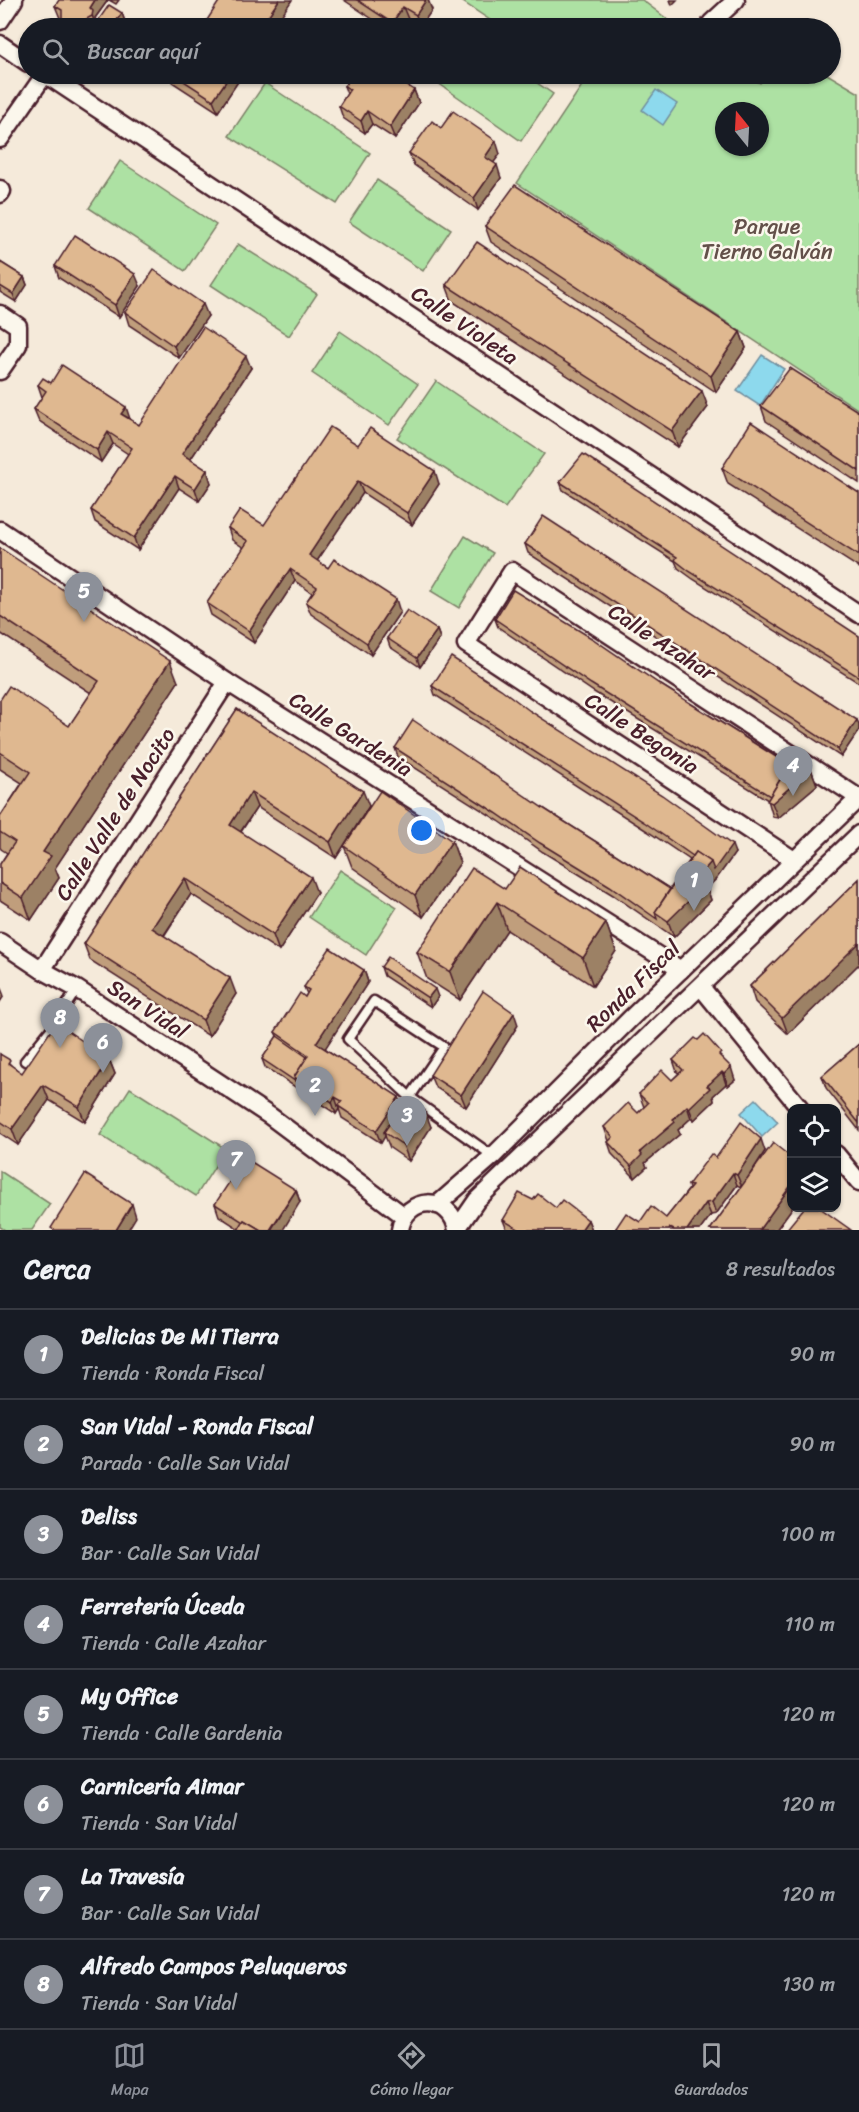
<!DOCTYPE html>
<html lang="es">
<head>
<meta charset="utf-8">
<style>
  body { margin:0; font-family:Sriracha,sans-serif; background:#242831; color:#f1f3f6 }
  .controls { position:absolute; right:18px; bottom:18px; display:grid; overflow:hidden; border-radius:12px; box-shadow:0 2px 4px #0004 }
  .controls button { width:54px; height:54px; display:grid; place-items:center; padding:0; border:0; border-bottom:2px solid #363941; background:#171b24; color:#f1f3f6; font:30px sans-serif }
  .compass { position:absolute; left:715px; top:102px; width:54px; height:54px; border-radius:50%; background:#171b24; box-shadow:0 2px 4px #0004; rotate:342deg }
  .you { position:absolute; left:422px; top:831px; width:21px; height:21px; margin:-15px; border:4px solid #fff; border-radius:50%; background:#1a73e8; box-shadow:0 0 0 9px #1a73e833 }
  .badge { display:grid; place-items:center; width:39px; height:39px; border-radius:50%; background:#8c9099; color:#fff; font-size:20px; font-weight:700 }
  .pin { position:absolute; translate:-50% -50px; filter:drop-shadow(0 2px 3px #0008) }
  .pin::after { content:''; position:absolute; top:32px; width:21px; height:18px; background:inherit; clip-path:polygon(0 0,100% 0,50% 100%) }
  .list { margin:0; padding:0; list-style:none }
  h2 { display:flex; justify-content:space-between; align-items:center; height:78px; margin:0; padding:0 24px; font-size:26px }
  h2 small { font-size:20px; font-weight:400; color:#9ea1a6 }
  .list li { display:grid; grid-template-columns:39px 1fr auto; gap:18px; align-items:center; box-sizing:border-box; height:90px; padding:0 24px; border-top:2px solid #363941 }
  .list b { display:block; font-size:22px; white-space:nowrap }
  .list p { margin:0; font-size:20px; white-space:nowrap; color:#9ea1a6 }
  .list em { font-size:20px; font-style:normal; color:#9ea1a6 }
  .icon { flex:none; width:33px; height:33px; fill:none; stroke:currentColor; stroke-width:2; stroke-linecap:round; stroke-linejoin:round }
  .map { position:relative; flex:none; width:859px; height:1230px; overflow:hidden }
  .search { position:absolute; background:#171b24; box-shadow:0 2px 4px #0004; left:18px; right:18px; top:18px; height:66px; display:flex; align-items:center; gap:15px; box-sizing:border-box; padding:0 21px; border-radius:33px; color:#9ea1a6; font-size:22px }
  .sheet { height:798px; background:#171b24 }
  nav { display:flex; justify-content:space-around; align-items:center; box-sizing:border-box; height:84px; border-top:2px solid #363941; background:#171b24; font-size:16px; color:#9ea1a6 }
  nav a { display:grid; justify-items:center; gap:3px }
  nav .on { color:#8c9099 }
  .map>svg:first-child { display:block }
  .green { fill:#ade1a3; stroke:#7c8067; stroke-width:1.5; fill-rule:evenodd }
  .water { fill:#8dd9ed; stroke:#728f9f; stroke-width:1.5 }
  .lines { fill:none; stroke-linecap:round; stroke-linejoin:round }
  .service-casing { stroke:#4a1f2b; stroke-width:13 }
  .minor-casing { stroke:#4a1f2b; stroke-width:21 }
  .service { stroke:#fbf7ec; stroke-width:8 }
  .minor { stroke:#fbf7ec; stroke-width:16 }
  .wall { fill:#c09e7c; stroke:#4a1f2b; stroke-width:1.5 }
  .shaded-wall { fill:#9c8165; stroke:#4a1f2b; stroke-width:1.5 }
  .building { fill:#dfb890; stroke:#4a1f2b; stroke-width:1.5 }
  .labels { text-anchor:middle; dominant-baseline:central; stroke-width:5; stroke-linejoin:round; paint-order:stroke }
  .park-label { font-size:22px; fill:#635049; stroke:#fbf7ec }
  .street-label { font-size:22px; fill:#4a1f2b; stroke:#fbf7ec }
</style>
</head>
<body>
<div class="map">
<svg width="859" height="1230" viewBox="0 0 859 1230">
  <rect width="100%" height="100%" fill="#f5eada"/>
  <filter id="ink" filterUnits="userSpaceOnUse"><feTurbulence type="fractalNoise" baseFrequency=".0167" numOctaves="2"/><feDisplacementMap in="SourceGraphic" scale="12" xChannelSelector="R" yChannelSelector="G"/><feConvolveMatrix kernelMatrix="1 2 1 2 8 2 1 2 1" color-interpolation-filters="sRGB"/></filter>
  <g filter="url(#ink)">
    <!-- green -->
    <g class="green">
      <path d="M460,0h182l37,28h-177z"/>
      <path d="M430,74h94l29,20 -32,47 -93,-65z"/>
      <path d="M568,74h178l14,9 7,-9h60l32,19v317l-342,-227 66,-99zM724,111h36v36h-36z"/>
      <path d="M265,83l105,70 -33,51 -108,-68z"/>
      <path d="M120,161l96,64 -31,46 -96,-63z"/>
      <path d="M377,180l74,49 -28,42 -74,-49z"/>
      <path d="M238,244l79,50 -28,42 -78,-51z"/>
      <path d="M340,331l78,53 -29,41 -77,-52z"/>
      <path d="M436,381l108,73 -39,54 -108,-70z"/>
      <path d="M465,536l28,17 -34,55 -28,-17z"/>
      <path d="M340,870l57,37 -31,48 -57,-38z"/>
      <path d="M130,1088l96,61 -30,47 -96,-61z"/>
      <path d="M0,1171l50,33 -18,26h-27l-5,-3z"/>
    </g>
    <!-- water -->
    <g class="water">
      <path d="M656,90l21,14 -14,21 -21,-15z"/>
      <path d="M762,355l22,14 -24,37 -23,-15z"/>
      <path d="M756,1099l22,23 -16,15 -21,-24z"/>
    </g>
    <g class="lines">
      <defs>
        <g id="service">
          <path d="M25,1061l25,-31 27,-41"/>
          <path d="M410,1097l34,-50 -70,-46 -26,38 62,58 83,59"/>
        </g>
        <g id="minor">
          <path d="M0,21l14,-21"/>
          <path d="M711,23l25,-23"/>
          <path d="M0,44l28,19"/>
          <path d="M45,74l814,540"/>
          <path d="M0,139l45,-65"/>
          <path d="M0,189l2,2 -2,3"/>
          <path d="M0,314l18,12v19l-18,26"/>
          <path d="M0,530l227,152 454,288"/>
          <path d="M794,860l-328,-216 46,-73 347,227"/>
          <path d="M0,942l42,28 35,19 193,127 134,100"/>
          <path d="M42,970l185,-288"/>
          <path d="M701,987l99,121"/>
          <path d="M836,1154l23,28"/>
          <path d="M437,1205l56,-49 137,-137 229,-221"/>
          <path d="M457,1229l20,-29 382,-366"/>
          <path d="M400,1230c5,-35 51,-36 57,0"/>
        </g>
      </defs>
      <!-- service casing -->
      <use href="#service" class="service-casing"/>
      <!-- minor casing -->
      <use href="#minor" class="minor-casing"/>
      <!-- service -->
      <use href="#service" class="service"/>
      <!-- minor -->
      <use href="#minor" class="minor"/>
    </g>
    <!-- wall -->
    <g class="wall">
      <path d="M108,0l-13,18 2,5 25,-10 4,12 -2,3h-62l2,-4 -1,-4 -3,-2 -5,-12z"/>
      <path d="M109,0h10l-3,4z"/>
      <path d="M344,0h84l4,10 -12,17 -12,-8 -7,9h-15z"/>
      <path d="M169,74h74l-25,38 -46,-30z"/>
      <path d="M402,79l-2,2 14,9 5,13 -24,36 -23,-15 -7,9 -22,-15 -4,-12 8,-12 -3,-8z"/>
      <path d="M441,128l59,26 -7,9 8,15 -23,32 -64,-45 -5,-12z"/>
      <path d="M485,226l255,106 6,16 -30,44 -225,-150z"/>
      <path d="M0,262l24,15 3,8 -11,17 -16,-10z"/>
      <path d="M55,266l85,20 -21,31 -60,-39z"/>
      <path d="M446,285l262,122 -30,40 -226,-146z"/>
      <path d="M125,312l83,4 -29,42 -50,-33z"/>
      <path d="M251,368l-61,92 21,23 -12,18 -20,-13 -41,62 -43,-28 -4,-12 37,-56 -15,-10 -12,18 -62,-41 -5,-12 8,-12 -4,-12 13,-2 79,36 9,6z"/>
      <path d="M761,406l98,6v71l-93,-62z"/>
      <path d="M358,445l81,39 -27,41 -49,-32 -46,68 83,51 -29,43 -60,-41 -5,-12 6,-9 -17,-12 -41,62 -43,-28 -4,-12 37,-55 -12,-8 -4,-12 36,-3z"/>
      <path d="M722,468l137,25v75l-131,-84z"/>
      <path d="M560,482l299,154v47l-166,-104 -15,-11 -3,-7 -112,-71z"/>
      <path d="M525,544l332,176 2,5v5l-18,27 -313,-204z"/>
      <path d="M0,548l178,134 -123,186 4,10 -28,42 -31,-20v-36l7,-11 -6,-4 -1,-2v-30l22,-34 -22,-14v-69l69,26 22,-33 -91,-60z"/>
      <path d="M495,619l166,66 128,80 22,4 6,16 -39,33 -5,-1 -5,-17 -174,-108 -96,-65z"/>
      <path d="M437,630l3,8 -20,29 -30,-20 -3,-9z"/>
      <path d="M432,686l98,25 205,142 -18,25 -10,10 4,12 -37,37 -61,-42 -70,-43 -44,-31 -101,-64 -3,-9 148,60 127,81 20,-29 -43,-29 -212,-136z"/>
      <path d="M237,709l132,97 -33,52 -79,-51 -16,25 76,61 -38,58 -88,-57 -27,42 72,58 -27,42 -119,-76 -6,-16z"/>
      <path d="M452,841l8,22 -37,54 -71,-50 -8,-21z"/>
      <path d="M859,879v85l-71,70 -33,-32 -5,-16z"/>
      <path d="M505,889l101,34 10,28 -23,35 -86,-56 -47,70 -33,-21 -10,-27z"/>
      <path d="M381,967l57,30 -7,10 -47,-31z"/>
      <path d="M364,970l4,12 -43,66 106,79 -22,34 -19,-13 -5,-12 -4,7 -39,-25 -3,-9 -3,5 -71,-47 -3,-8 15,-23 -2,-4 32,-38 -3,-7z"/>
      <path d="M518,1025l-52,82 -31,-20 -5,-12z"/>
      <path d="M859,1044v86l-33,-42 -4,-12z"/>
      <path d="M0,1054l12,12 10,7 87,-14 6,15 -30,48 -36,-22 -31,45 -18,-12z"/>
      <path d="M723,1059l12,21 -7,6 -2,-2 -13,12 1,5 -20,19 -3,-2 -13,12 2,4 -35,29 2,4 -12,11 -23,-24 -4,-12 1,-1 -5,-14 34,-14 6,-6 -5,-13 33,-14 7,-7 -2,-1 -4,-12z"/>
      <path d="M765,1151l-21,33 48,24 -16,22h-66l31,-43 -4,-2 -21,29 -5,1 -11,15h-83l-1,-2 50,-10 23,-29 -1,-4 28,-27z"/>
      <path d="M296,1190l4,12 -61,27 -20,-13 -4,-12z"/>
      <path d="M533,1200l55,20 4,10h-85l-4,-10z"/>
    </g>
    <!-- shaded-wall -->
    <g class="shaded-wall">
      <path d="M95,0h13l-13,18 2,6 -1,4 -6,-20z"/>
      <path d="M279,0h13l-19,28h-13z"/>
      <path d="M426,0h2l4,10 -12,17 -4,-12z"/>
      <path d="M670,0h7l-5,5z"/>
      <path d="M403,7l5,12 -7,9h-7l-2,-5z"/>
      <path d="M122,13l4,12 -2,3h-13z"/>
      <path d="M231,74h12l-25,38 -5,-12z"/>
      <path d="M393,74h7l2,5 -6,9 -4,-12z"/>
      <path d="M414,90l5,13 -24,36 -5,-12z"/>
      <path d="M367,111l5,13 -7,9 -4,-12z"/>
      <path d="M496,141l4,13 -11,15 -4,-12z"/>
      <path d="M497,165l4,13 -23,32 -4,-12z"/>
      <path d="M135,274l5,12 -21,31 -4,-12z"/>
      <path d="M24,277l3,8 -11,17 -3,-8z"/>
      <path d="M203,304l5,12 -29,42 -5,-12z"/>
      <path d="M740,332l6,16 -30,44 -5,-16z"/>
      <path d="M246,356l5,12 -65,98 -4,-12z"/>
      <path d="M702,391l6,16 -30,40 -6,-16z"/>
      <path d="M126,407l4,12 -9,-5z"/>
      <path d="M108,432l5,12 -12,18 -4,-12z"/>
      <path d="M207,470l4,13 -12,18 -4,-12z"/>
      <path d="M435,471l4,13 -27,41 -5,-12z"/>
      <path d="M175,476l4,12 -41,62 -4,-12z"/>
      <path d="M358,481l5,12 -50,74 -4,-12z"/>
      <path d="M290,569l5,12 -41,62 -5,-12z"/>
      <path d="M396,599l4,13 -29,43 -4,-12z"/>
      <path d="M437,630l3,8 -20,29 -3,-9z"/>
      <path d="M170,661l8,21 -123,186 4,10 -28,42 -8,-22 20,-46z"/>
      <path d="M857,720l2,5v5l-18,27 -3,-8z"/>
      <path d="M811,769l6,16 -39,33 -6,-15z"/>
      <path d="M363,791l6,15 -33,52 -6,-16z"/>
      <path d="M251,792l6,15 -22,33 -5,-15z"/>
      <path d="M452,841l8,22 -37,54 -8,-22z"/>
      <path d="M732,845l3,8 -18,25 -10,10 4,12 -37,37 -6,-16 29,-43 14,-16z"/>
      <path d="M311,877l6,16 -38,58 -6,-16z"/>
      <path d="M185,878l6,16 -33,50 -6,-16z"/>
      <path d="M497,902l10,28 -47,70 -10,-28z"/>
      <path d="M606,923l10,28 -23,35 -10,-28z"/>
      <path d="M859,943v21l-71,70 -6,-16z"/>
      <path d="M364,970l4,12 -47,73 -5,-12z"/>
      <path d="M230,978l6,16 -27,42 -6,-16z"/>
      <path d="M0,986l4,10 -4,6z"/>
      <path d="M435,989l3,8 -7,10 -3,-9z"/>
      <path d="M514,1013l4,12 -52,82 -5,-12z"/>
      <path d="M109,1059l6,15 -30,48 -6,-15z"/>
      <path d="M731,1067l4,13 -7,6 -4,-12z"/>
      <path d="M722,1072l4,12 -13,12 1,5 -20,19 -5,-12 18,-22z"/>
      <path d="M43,1085l6,15 -31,45 -6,-16z"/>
      <path d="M335,1097l4,12 -3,5 -4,-12z"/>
      <path d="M399,1097l4,12 -19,23 1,4 -4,7 -5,-12z"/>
      <path d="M687,1106l4,12 -13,12 2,4 -35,29 2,4 -12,11 -4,-12 9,-14z"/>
      <path d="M425,1111l6,16 -22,34 -6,-16z"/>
      <path d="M761,1139l4,12 -23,36 -5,-12z"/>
      <path d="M733,1173l4,12 -21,29 -4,-12z"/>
      <path d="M792,1184v24l-16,22h-17z"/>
      <path d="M296,1190l4,12 -17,28h-12z"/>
      <path d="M706,1203l5,12 -11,15h-13z"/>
      <path d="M132,1204l4,13 -8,13h-12z"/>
      <path d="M588,1220l4,10h-11z"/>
    </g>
    <!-- building -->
    <g class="building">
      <path d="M59,0h36l-5,8 3,3 -1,5 -11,6 9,6h-28l3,-4 -3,-7v-7l-7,-4z"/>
      <path d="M220,0h59l-19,28h-65l3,-3 4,3z"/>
      <path d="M357,0h69l-10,15 -13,-8 -11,16z"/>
      <path d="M109,5l13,8 -11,15h-18z"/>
      <path d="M173,74h58l-18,26z"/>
      <path d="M354,74h39l-1,2 22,14 -24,37 -23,-16 -6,10 -22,-15 11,-17 -6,-3z"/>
      <path d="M453,111l43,30 -11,16 12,8 -23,33 -65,-45 23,-32 9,7z"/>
      <path d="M515,185l225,147 -29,44 -226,-150z"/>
      <path d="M75,235l60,39 -20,31 -60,-39z"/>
      <path d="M477,242l225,149 -30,40 -226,-146z"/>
      <path d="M0,262l24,15 -11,17 -13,-8z"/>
      <path d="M154,270l49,34 -29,42 -49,-34z"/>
      <path d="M203,327l43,29 -64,98 25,16 -12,19 -20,-13 -41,62 -43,-28 41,-62 -24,-16 -11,18 -63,-41 12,-18 -8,-6 5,-7 8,5 11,-18 64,42 -5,7 18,11z"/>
      <path d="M790,368l69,44v59l-98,-65z"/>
      <path d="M751,422l108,71v63l-137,-88z"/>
      <path d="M330,427l28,18 12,-17 65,43 -28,42 -49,-32 -49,74 19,13 6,-9 62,40 -29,44 -61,-41 11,-15 -27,-18 -41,62 -42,-28 41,-62 -20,-13 12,-18 24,15z"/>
      <path d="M583,454l276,182v41l-170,-106 -14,-11 2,-3 -117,-75z"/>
      <path d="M543,516l314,204 -19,29 -313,-205z"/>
      <path d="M0,548l170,113 -127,191 8,4 -28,42 -23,-15v-19l15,-22 -15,-10v-15l30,-45 -30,-20v-52l9,-14 60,40 30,-45 -99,-65z"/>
      <path d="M513,590l80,49 68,46 128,80 -19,31 -179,-112 -96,-65z"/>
      <path d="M407,610l30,20 -20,28 -30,-20z"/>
      <path d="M451,657l50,32 29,22 132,84 70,50 -18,25 -3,-8 -15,-10 -3,4 -49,-34 -212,-136z"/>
      <path d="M237,709l126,82 -33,51 -79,-50 -21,33 81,52 -38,58 -88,-57 -33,50 78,50 -27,42 -119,-76z"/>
      <path d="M413,720l130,88 127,81 -15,23 2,7 -47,-33 -70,-43 -44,-30 -101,-65z"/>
      <path d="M794,757l17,12 -39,34 -5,-2z"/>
      <path d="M380,791l72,50 -37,54 -71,-49z"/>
      <path d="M696,852l15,10 -14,16 9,6 -38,37 -13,-9z"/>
      <path d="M520,867l86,56 -23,35 -86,-56 -47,70 -33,-20 55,-84 33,21z"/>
      <path d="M859,879v64l-77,75 -32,-32z"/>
      <path d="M330,948l34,22 -48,73 83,54 -23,34 -38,-25 4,-5 -7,-4 -3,5 -38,-25 14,-22 -33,-23 25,-39 5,4 4,-7 -5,-3z"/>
      <path d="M388,957l47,32 -7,9 -47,-31z"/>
      <path d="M483,991l31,22 -53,82 -31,-20z"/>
      <path d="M56,1023l53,36 -30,48 -36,-22 -31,44 -12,-8v-67l10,6 -2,3 14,10z"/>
      <path d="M704,1034l17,19 -2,2 12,12 -7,7 -2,-2 -15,14 3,2 -21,20 -2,-2 -14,13 2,3 -35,30 2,3 -11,11 -23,-24 5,-5 -9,-10 24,-24 10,10 10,-10 -9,-9 23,-24 10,10 11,-10 -10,-10 22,-22 3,2z"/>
      <path d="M277,1036l30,21 -13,20 1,4 -33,-22z"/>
      <path d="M859,1044v79l-37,-47z"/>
      <path d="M406,1099l19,12 -22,34 -19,-13z"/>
      <path d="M741,1122l20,17 -24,36 -4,-2 -21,29 -6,1 -19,27h-13l-4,-2 -1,2h-50l-3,-2 10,-15 14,9 11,-16 15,12 26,-32 -4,-1 23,-31 5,4z"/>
      <path d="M773,1143l19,15v26l-33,46h-49z"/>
      <path d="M245,1158l51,32 -26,40h-9l-17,-10 -1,2 -28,-18z"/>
      <path d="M85,1174l47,30 -16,26h-62l-3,-2z"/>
      <path d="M519,1193l14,7 5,-6 18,14 6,-8 26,20 -7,10h-61l-17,-10z"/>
      <path d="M804,1208h16l31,22h-65z"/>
      <path d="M244,1220l17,10h-23z"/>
    </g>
  </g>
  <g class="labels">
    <!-- park labels -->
    <g class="park-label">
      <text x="767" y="226">Parque<tspan x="767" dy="25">Tierno Galván</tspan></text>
    </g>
    <!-- street labels -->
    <g class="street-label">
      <text transform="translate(465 325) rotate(34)">Calle Violeta</text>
      <text transform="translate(662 642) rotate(33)">Calle Azahar</text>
      <text transform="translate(642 733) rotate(33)">Calle Begonia</text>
      <text transform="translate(351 734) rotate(32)">Calle Gardenia</text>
      <text transform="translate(115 814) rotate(-57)">Calle Valle de Nocito</text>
      <text transform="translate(633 986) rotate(-44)">Ronda Fiscal</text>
      <text transform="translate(148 1009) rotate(33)">San Vidal</text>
    </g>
  </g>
</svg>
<div class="controls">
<button><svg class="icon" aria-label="locate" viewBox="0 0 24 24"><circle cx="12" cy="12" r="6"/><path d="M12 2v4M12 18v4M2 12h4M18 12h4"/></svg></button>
<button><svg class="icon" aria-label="layers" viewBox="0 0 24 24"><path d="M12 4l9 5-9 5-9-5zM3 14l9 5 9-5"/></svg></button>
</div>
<svg class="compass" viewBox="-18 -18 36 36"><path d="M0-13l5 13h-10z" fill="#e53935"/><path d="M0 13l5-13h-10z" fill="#9ea1a6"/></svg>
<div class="you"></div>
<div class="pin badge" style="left:694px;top:911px">1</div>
<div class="pin badge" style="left:315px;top:1116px">2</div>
<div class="pin badge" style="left:407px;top:1146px">3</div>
<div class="pin badge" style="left:793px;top:796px">4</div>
<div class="pin badge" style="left:84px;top:622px">5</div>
<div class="pin badge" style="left:103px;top:1073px">6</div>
<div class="pin badge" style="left:236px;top:1190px">7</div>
<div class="pin badge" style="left:60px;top:1048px">8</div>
<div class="search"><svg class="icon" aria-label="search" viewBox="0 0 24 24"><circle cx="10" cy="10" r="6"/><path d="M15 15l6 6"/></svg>Buscar aquí</div>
</div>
<section class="sheet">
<h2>Cerca<small>8 resultados</small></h2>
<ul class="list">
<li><span class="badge">1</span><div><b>Delicias De Mi Tierra</b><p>Tienda · Ronda Fiscal</p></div><em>90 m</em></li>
<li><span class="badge">2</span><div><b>San Vidal - Ronda Fiscal</b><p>Parada · Calle San Vidal</p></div><em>90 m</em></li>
<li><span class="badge">3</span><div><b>Deliss</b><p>Bar · Calle San Vidal</p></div><em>100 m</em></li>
<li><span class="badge">4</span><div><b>Ferretería Úceda</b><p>Tienda · Calle Azahar</p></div><em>110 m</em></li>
<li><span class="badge">5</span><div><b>My Office</b><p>Tienda · Calle Gardenia</p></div><em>120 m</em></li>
<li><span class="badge">6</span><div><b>Carnicería Aimar</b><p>Tienda · San Vidal</p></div><em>120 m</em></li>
<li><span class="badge">7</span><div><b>La Travesía</b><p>Bar · Calle San Vidal</p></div><em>120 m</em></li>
<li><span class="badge">8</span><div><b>Alfredo Campos Peluqueros</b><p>Tienda · San Vidal</p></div><em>130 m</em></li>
</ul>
</section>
<nav>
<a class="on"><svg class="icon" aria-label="map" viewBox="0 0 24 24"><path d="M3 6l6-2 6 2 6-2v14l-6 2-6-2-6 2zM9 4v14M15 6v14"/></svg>Mapa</a>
<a><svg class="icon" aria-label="directions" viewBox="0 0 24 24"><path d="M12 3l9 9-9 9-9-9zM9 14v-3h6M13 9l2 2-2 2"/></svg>Cómo llegar</a>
<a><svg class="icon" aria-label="saved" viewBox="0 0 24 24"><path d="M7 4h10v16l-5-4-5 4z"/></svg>Guardados</a>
</nav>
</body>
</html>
